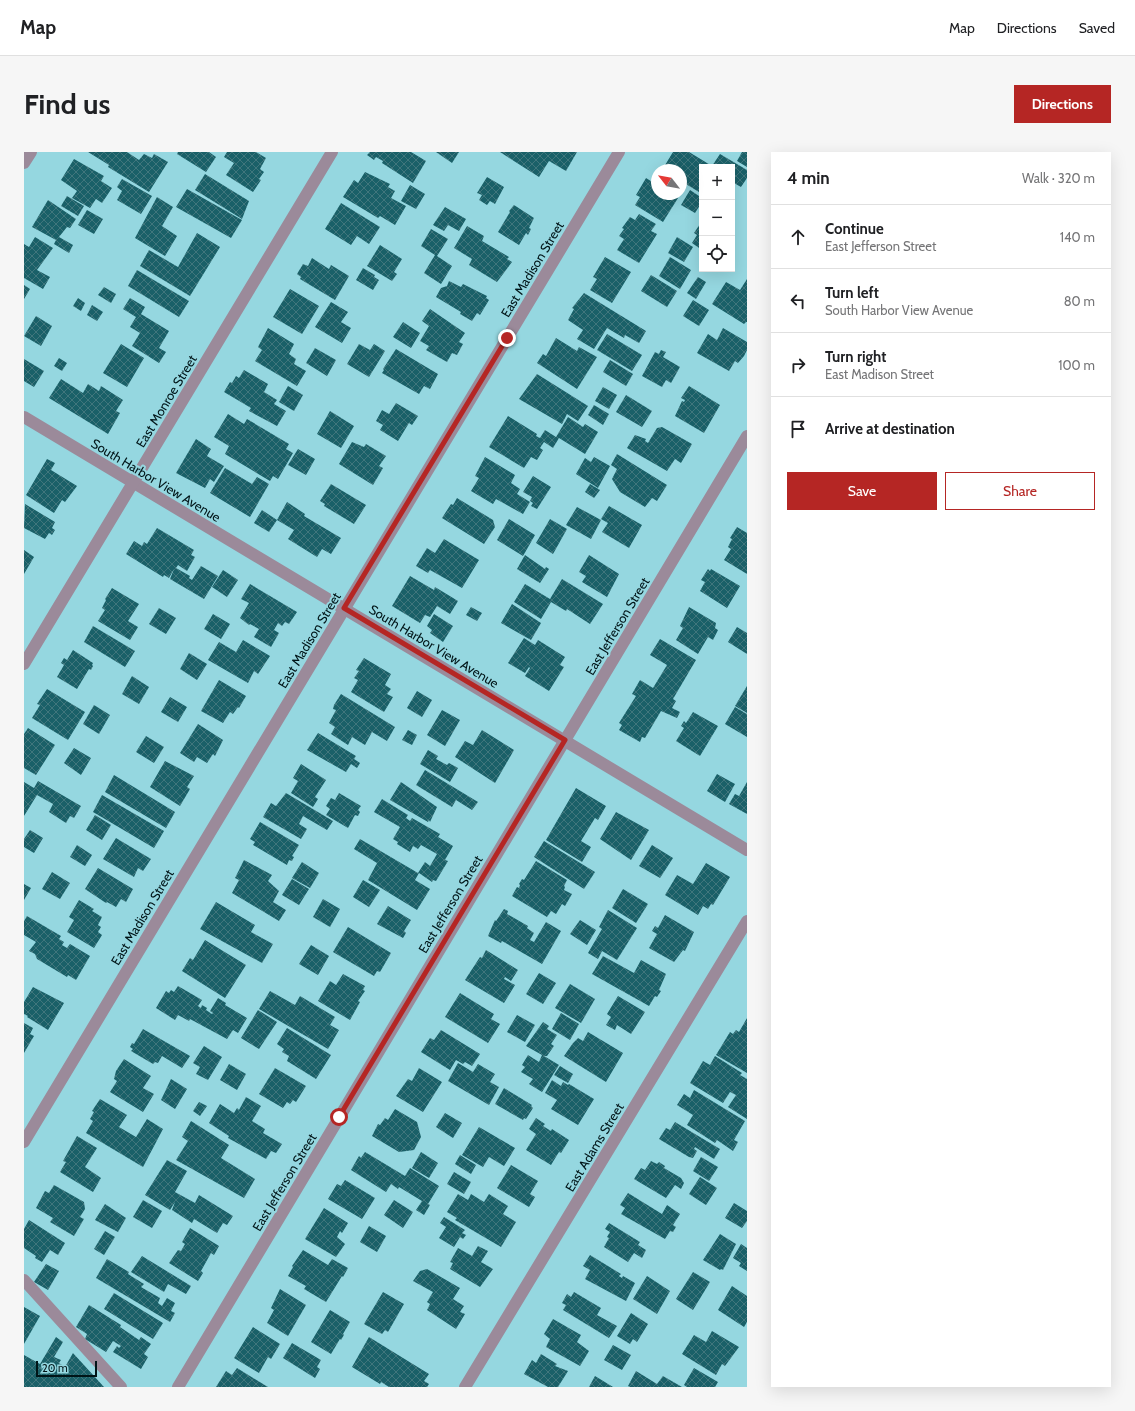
<!DOCTYPE html>
<html lang="en">
<head>
<meta charset="utf-8">
<style>
  body { margin:0; font-family:Cabin,sans-serif; background:#f6f6f6; color:#202124 }
  .controls { position:absolute; right:12px; top:12px; display:grid; overflow:hidden; border-radius:0px; box-shadow:0 4px 16px #0002 }
  .controls button { width:36px; height:36px; display:grid; place-items:center; padding:0; border:0; border-bottom:1px solid #e0e0e0; background:#fff; color:#202124; font:20px sans-serif }
  .compass { position:absolute; left:627px; top:12px; width:36px; height:36px; border-radius:50%; background:#fff; box-shadow:0 4px 16px #0002; rotate:301deg }
  .scale { position:absolute; left:12px; bottom:10px; width:61px; box-sizing:border-box; padding-left:4px; border:2px solid #001518; border-top:0; font-size:11px; line-height:14px; white-space:nowrap; color:#001518; -webkit-text-stroke:3px #95d7e0; paint-order:stroke }
  .stop { position:absolute; width:12px; height:12px; margin:-9px; border:3px solid #b52624; border-radius:50%; background:#fff }
  .stop.end { background:#b52624; border-color:#fff; box-shadow:0 1px 4px #0008 }
  .list { margin:0; padding:0; list-style:none }
  h2 { display:flex; justify-content:space-between; align-items:center; height:52px; margin:0; padding:0 16px; font-size:17px }
  h2 small { font-size:13px; font-weight:400; color:#757577 }
  .list li { display:grid; grid-template-columns:26px 1fr auto; gap:12px; align-items:center; box-sizing:border-box; height:64px; padding:0 16px; border-top:1px solid #e0e0e0 }
  .list b { display:block; font-size:15px; white-space:nowrap }
  .list p { margin:0; font-size:13px; white-space:nowrap; color:#757577 }
  .list em { font-size:13px; font-style:normal; color:#757577 }
  .actions { display:flex; gap:8px; padding:12px 16px }
  .actions a { flex:1; padding:9px 0; border:1px solid #b52624; border-radius:0px; text-align:center; font-size:14px; color:#b52624 }
  .actions .main { background:#b52624; color:#fff }
  .icon { flex:none; width:22px; height:22px; fill:none; stroke:currentColor; stroke-width:2; stroke-linecap:round; stroke-linejoin:round }
  .map { position:relative; flex:none; width:723px; height:1235px; overflow:hidden; border-radius:0px }
  header { display:flex; align-items:center; gap:24px; box-sizing:border-box; height:56px; padding:0 20px; background:#fff; border-bottom:1px solid #e0e0e0 }
  header strong { font-size:19px }
  nav { display:flex; gap:22px; margin-inline-start:auto; font-size:14px }
  .intro { display:flex; align-items:center; justify-content:space-between; box-sizing:border-box; height:96px; padding:0 24px }
  h1 { margin:0; font-size:28px }
  .button { padding:10px 18px; border-radius:0px; background:#b52624; color:#fff; font-size:14px; font-weight:700 }
  main { display:flex; gap:24px; padding:0 24px }
  aside { flex:1; background:#fff; border-radius:0px; box-shadow:0 4px 16px #0002 }
  .map>svg:first-child { display:block }
  .building { fill:url(#building-cross-hatch) }
  .lines { fill:none; stroke-linecap:round; stroke-linejoin:round }
  .lane { stroke:#9b8a9a; stroke-width:12 }
  .street { stroke:#9b8a9a; stroke-width:12 }
  .route { stroke:#b52624; stroke-width:5 }
  .labels { text-anchor:middle; dominant-baseline:central; stroke-width:4; stroke-linejoin:round; paint-order:stroke }
  .street-label { font-size:13px; fill:#001518; stroke:#95d7e0 }
</style>
</head>
<body>
<header>
<strong>Map</strong>
<nav><a>Map</a><a>Directions</a><a>Saved</a></nav>
</header>
<div class="intro"><h1>Find us</h1><a class="button">Directions</a></div>
<main>
<div class="map">
<svg width="723" height="1235" viewBox="0 0 723 1235">
  <defs>
    <pattern id="building-cross-hatch" width="8" height="8" patternUnits="userSpaceOnUse"><rect width="8" height="8" fill="#1a6068"/><path d="M0 0l8 8M0 8l8-8" fill="none" stroke="#40767c"/></pattern>
  </defs>
  <rect width="100%" height="100%" fill="#95d7e0"/>
  <!-- building -->
  <g class="building">
    <path d="M64,0h39l12,8 5,-6 8,4 2,-4 14,8 -19,30 -41,-25 1,-2z"/>
    <path d="M154,0h31l7,5 -10,15 -29,-18z"/>
    <path d="M203,0h29l10,6 -6,11 4,3 -5,7 2,1 -8,12 -27,-17 8,-12 -10,-6z"/>
    <path d="M346,0h41l15,9 -13,22 -31,-20 1,-2 -7,-4 -2,3 -7,-5z"/>
    <path d="M412,0h23l-7,11z"/>
    <path d="M476,0h77l-11,19 -17,-10 -10,16z"/>
    <path d="M649,0h16l23,14 8,-12 27,16v8l-6,9 -9,-5v-15h-30v21l-3,4 -18,-11v-11h-19z"/>
    <path d="M718,0h5v15l-10,-6z"/>
    <path d="M50,7l30,17 -3,5 11,7 -10,15 -6,-4 -6,9 -18,-10 5,-7 -16,-11z"/>
    <path d="M341,20l25,12 -2,3 7,4 -4,7 15,8 -11,19 -15,-9 -2,2 -35,-21 11,-17 4,3z"/>
    <path d="M181,22l44,27 -7,18 -47,-29z"/>
    <path d="M463,25l17,10 -9,17 -5,-3 -3,4 -8,-5 3,-5 -5,-2z"/>
    <path d="M622,26l11,7v9h15l6,4 -15,24 -28,-17 5,-8 -4,-2z"/>
    <path d="M98,27l30,17 -11,18 -24,-14 5,-9 -5,-4z"/>
    <path d="M386,33l15,9 -9,15 -15,-8z"/>
    <path d="M163,37l55,31 -11,18 -55,-31z"/>
    <path d="M666,38l12,8v4l-7,11 -14,-8z"/>
    <path d="M43,44l17,10 -6,10 -17,-10z"/>
    <path d="M133,45l16,10 -11,19 15,10 -12,20 -30,-18z"/>
    <path d="M24,48l28,19 -6,9 -3,-1 -8,10 14,8 -4,8 -15,-9 2,-4 -24,-13z"/>
    <path d="M317,51l39,24 -11,17 -12,-8 -6,9 -26,-16z"/>
    <path d="M490,53l20,13 -5,10 2,1 -3,6 -2,-2 -7,12 -21,-13 12,-20 -1,-1z"/>
    <path d="M421,55l21,12 -7,12 -11,-6 -4,6 -11,-6z"/>
    <path d="M63,58l16,9 -9,15 -16,-9z"/>
    <path d="M615,62l17,10 -5,7 6,3 -18,29 -22,-13 7,-11 -5,-3 5,-7 -2,-1 8,-11 5,3z"/>
    <path d="M678,69v29l-10,-7 5,-8 -3,-2z"/>
    <path d="M443,74l17,10 -2,5 27,16 -2,2 5,3 -15,20 -28,-17 3,-6 -18,-11z"/>
    <path d="M407,77l17,10 -11,17 15,10 -11,18 -17,-11 11,-18 -14,-9z"/>
    <path d="M173,81l23,14 -30,49 -50,-30 9,-16 29,17z"/>
    <path d="M11,85l18,11 -16,22 13,7 -7,12 -19,-11v-34l5,3z"/>
    <path d="M653,85l16,10 -9,15 -16,-9z"/>
    <path d="M356,93l22,14 -8,13 3,2 -5,7 -25,-15z"/>
    <path d="M581,105l26,15 -19,31 -22,-13 7,-11 -4,-2z"/>
    <path d="M646,105l21,13 -11,19 -21,-13z"/>
    <path d="M288,106l17,11 2,-4 18,11 -14,24 -35,-21 1,-2 -4,-3 6,-10 5,2z"/>
    <path d="M339,116l12,7 -1,2 5,3 -6,10 -17,-10z"/>
    <path d="M113,118l52,31 -10,16 -51,-31z"/>
    <path d="M627,123l26,16 -10,16 -26,-16z"/>
    <path d="M674,125l8,5 -10,17 -9,-6z"/>
    <path d="M723,127v43h-1l-2,2 -32,-20 14,-22 14,8z"/>
    <path d="M425,129l12,6 2,-3 24,12 -1,2 3,2 -9,15 -3,-2 -5,8 -12,-7 1,-2 -25,-15 5,-9 6,-2z"/>
    <path d="M0,133l6,4 -6,10z"/>
    <path d="M80,135l12,7 -5,9 -13,-8z"/>
    <path d="M266,137l29,17 -17,28 -29,-17z"/>
    <path d="M560,141l62,38 -7,12 -14,-8 -1,3 -17,-10 -13,21 -17,-10 6,-9 -15,-10 6,-11 -2,-1z"/>
    <path d="M54,146l7,5 -4,8 -8,-5z"/>
    <path d="M106,146l15,9 -4,7 28,17 -10,17 7,4 -7,11 -27,-17 8,-13 -10,-6 6,-10 -13,-8z"/>
    <path d="M669,148l16,10 -10,16 -16,-10z"/>
    <path d="M307,150l17,10 -7,10 10,6 -9,15 -27,-16z"/>
    <path d="M68,153l11,7 -6,9 -10,-6z"/>
    <path d="M406,157l35,24 -6,9 4,2 -6,11 -5,-2 -5,9 -21,-12 3,-4 -9,-5 9,-15 -7,-5z"/>
    <path d="M12,164l16,10 -11,20 -17,-10z"/>
    <path d="M379,170l17,11 -9,15 -18,-11z"/>
    <path d="M244,176l26,16 -5,10 7,5 -2,5 12,7 -9,15 -42,-25 7,-11 -4,-3z"/>
    <path d="M699,176l24,14v8l-3,6 -6,7 -3,-2 -6,10 -32,-18 11,-19 9,6z"/>
    <path d="M583,182l35,21 -10,16 -35,-21z"/>
    <path d="M532,186l21,13 2,-4 18,10 -20,32 -40,-26 6,-9 3,2z"/>
    <path d="M97,192l23,14 -17,29 -24,-14z"/>
    <path d="M335,192l11,6 4,-6 11,7 -16,26 -22,-13z"/>
    <path d="M291,196l21,12 -9,16 -21,-13z"/>
    <path d="M372,197l42,25 -8,15 -6,-3 -5,8 -37,-21 2,-3 -1,-1z"/>
    <path d="M637,198l5,2 -3,5 17,10 -9,16 -5,-3 -4,7 -20,-11 13,-24 4,2z"/>
    <path d="M35,206l8,5 -5,8 -8,-5z"/>
    <path d="M0,207l20,12 -10,16 -10,-6z"/>
    <path d="M586,208l23,14 -7,12 -23,-14z"/>
    <path d="M220,218l24,14 -4,8 13,8 -3,4 12,7 -9,15 -28,-15 2,-3 -27,-16 6,-10 2,1 4,-7 3,2z"/>
    <path d="M513,222l51,32 -10,15 -11,-7 -5,10 -43,-25z"/>
    <path d="M37,227l22,14 5,-9 11,7 2,-5 22,14 -7,11 4,2 -12,21 -59,-36z"/>
    <path d="M264,234l15,9 -9,16 -15,-9z"/>
    <path d="M665,234l31,19 -16,28 -29,-17 7,-15 2,1 1,-2 -4,-2z"/>
    <path d="M579,235l14,8 -8,14 -14,-8z"/>
    <path d="M602,243l26,16 -10,16 -26,-15z"/>
    <path d="M372,251l22,13 -6,9 -3,-2 -11,18 -18,-11 3,-5 -7,-4 6,-11 7,4z"/>
    <path d="M570,253l15,9 -6,11 -15,-10z"/>
    <path d="M306,259l24,15 -13,22 -24,-14z"/>
    <path d="M204,262l16,10 3,-5 42,25 -3,5 7,4 -15,26 -5,-3 -3,5 -45,-27 4,-8 -15,-9z"/>
    <path d="M484,264l29,18 -1,2 4,2 5,-8 11,7 12,-20 15,10 2,-3 13,8 -13,22 -26,-16 -6,10 -9,-6 -4,6 3,2 -6,10 -6,-3 -7,11 -35,-21z"/>
    <path d="M638,275l30,17 -11,19 -6,-4 -8,12 -40,-23 8,-13 11,4 -1,2 3,2 9,-15z"/>
    <path d="M172,287l15,10 -4,7 17,10 -10,16 -4,-3 -5,9 -29,-15z"/>
    <path d="M328,290l12,5 2,-3 20,12 -7,10 4,2 -10,17 -34,-21z"/>
    <path d="M274,297l17,10 -9,16 -18,-10z"/>
    <path d="M593,302l50,31 -10,16 -5,-3 -7,9 -25,-15 -8,-13 5,-10 -6,-4z"/>
    <path d="M461,305l30,18 -4,8 9,6 -3,5 13,8 -7,12 -27,-15 -3,5 -22,-13 8,-13 -4,-2z"/>
    <path d="M570,305l16,9 -12,22 -22,-14 9,-16 6,4z"/>
    <path d="M23,307l8,4 -4,7 26,16 -12,16 -3,-2 -8,13 -28,-18z"/>
    <path d="M201,316l27,16 5,-7 12,7 -19,33 -40,-24z"/>
    <path d="M509,324l18,11 -14,22 -6,-3 2,-3 -3,-2 2,-4 -9,-5z"/>
    <path d="M307,332l35,21 -12,19 -30,-18 1,-2 -5,-3z"/>
    <path d="M566,332l10,6 -6,8 -9,-6z"/>
    <path d="M433,346l36,22 2,7 -11,17 -42,-26 9,-14 2,1z"/>
    <path d="M263,350l18,12 -1,2 37,22 -10,16 -9,-5 -5,8 -29,-18 6,-9 -17,-10 -8,12 -15,-9 8,-13 15,10z"/>
    <path d="M1,352l30,18 -3,6 3,2 -3,5 -3,-2 -4,6 -21,-11z"/>
    <path d="M585,354l33,19 -13,23 -27,-16 6,-9 -7,-4z"/>
    <path d="M553,355l24,13 -10,19 -25,-14z"/>
    <path d="M485,367l26,16 -12,21 -26,-16z"/>
    <path d="M526,367l17,10 -14,25 -17,-11z"/>
    <path d="M713,375l10,6v41l-23,-14 7,-11 -3,-2 4,-8 -2,-1z"/>
    <path d="M133,376l37,22 -3,5 4,2 -8,14 -9,-6 -2,3 14,8 -1,2 3,2 9,-14 17,10 -14,23 -34,-20 4,-10 -5,9 -5,-3 -1,2 -37,-23 8,-13 8,5 2,-4 3,2z"/>
    <path d="M420,387l35,21 -17,28 -32,-18 -2,3 -12,-7 11,-18 8,5z"/>
    <path d="M0,398l10,7 -10,17z"/>
    <path d="M501,403l20,14 1,-2 3,2 -9,14 -23,-14z"/>
    <path d="M565,403l30,19 -12,23 -25,-15 4,-6 -7,-4z"/>
    <path d="M684,417l2,2 1,-2 29,17 -13,22 -27,-17 5,-9 -4,-2z"/>
    <path d="M199,418l15,10 -11,17 -15,-10z"/>
    <path d="M386,424l24,14 1,-3 23,14 -8,13 -13,-8 -7,11 -5,-2 -5,8 -28,-17z"/>
    <path d="M538,427l41,25 -13,20 -23,-15 -1,2 -15,-9 -10,17 -27,-17 11,-18 25,15z"/>
    <path d="M226,432l47,28 -8,12 -4,-2 -3,4 -4,-3 -4,7 5,3 -8,14 -17,-10 5,-8 -9,-5 -1,1 -9,-7 9,-15 -8,-4z"/>
    <path d="M88,436l27,16 -11,17 10,6 -8,13 -32,-19 7,-11 -3,-2 4,-8 -1,-1z"/>
    <path d="M488,452l29,19 -10,17 -30,-17z"/>
    <path d="M447,455l11,6 -5,8 -11,-6z"/>
    <path d="M665,455l27,16 -1,5 3,2 -5,10 -5,-3 -10,17 -22,-14 7,-12 -3,-2z"/>
    <path d="M135,456l17,10 -10,16 -17,-10z"/>
    <path d="M189,462l17,10 -9,15 -17,-10z"/>
    <path d="M410,462l19,12 -10,16 -13,-9 2,-3 -5,-4z"/>
    <path d="M69,474l42,25 -10,16 -41,-25z"/>
    <path d="M713,475l10,6v21l-19,-12z"/>
    <path d="M500,486l11,7 3,-5 27,17 -5,8 4,2 -15,24 -24,-15 5,-8 -1,-1 -4,6 -17,-10z"/>
    <path d="M636,487l36,21 -23,39 3,2 -4,7 8,4 -3,6 -16,-7 -16,27 -3,-1 -2,5 -21,-12 3,-5 -3,-2 17,-27 -4,-2 8,-14 13,8 14,-23 -17,-10z"/>
    <path d="M219,488l27,16 -12,18 -4,-3 -6,12 -40,-23 11,-18 17,10z"/>
    <path d="M49,498l20,13 -1,2 1,1 -2,4 -2,-1 -12,20 -20,-12 7,-12 -3,-2 3,-5 3,2z"/>
    <path d="M165,501l18,11 -10,16 -17,-11z"/>
    <path d="M340,506l27,16 -6,11 6,4 -4,5 6,3 -9,15 -33,-20 7,-12 -4,-2 5,-7 -3,-1z"/>
    <path d="M108,524l17,11 -10,17 -17,-10z"/>
    <path d="M195,528l27,16 -7,12 -1,-1 -5,7 -3,-2 -7,11 -22,-12z"/>
    <path d="M723,534v27l-12,-7z"/>
    <path d="M23,537l38,23 -17,28 -36,-22 8,-13 -3,-1z"/>
    <path d="M393,539l15,9 -10,17 -15,-9z"/>
    <path d="M317,542l54,33 -8,14 -15,-9 -7,13 -13,-8 -4,8 -17,-11 4,-7 -6,-4 7,-13 -3,-1 1,-4z"/>
    <path d="M146,545l17,10 -9,15 -17,-10z"/>
    <path d="M70,553l16,10 -11,19 -16,-10z"/>
    <path d="M711,555l12,7v23l-22,-13z"/>
    <path d="M418,558l18,10 -15,26 -18,-11z"/>
    <path d="M669,560l25,14 -18,30 -24,-15 8,-13 -3,-2 3,-5 2,2z"/>
    <path d="M174,572l25,16 -8,16 -2,-2 -6,9 -10,-6 -3,5 -14,-9z"/>
    <path d="M4,576l27,17 -19,30 -12,-7v-34z"/>
    <path d="M384,578l9,5 -5,10 -10,-5z"/>
    <path d="M458,578l32,20 -19,33 -40,-26 10,-16 8,4z"/>
    <path d="M294,581l38,23 -2,3 6,4 -3,5 -6,-4 -5,8 -39,-22z"/>
    <path d="M122,584l18,11 -10,16 -18,-11z"/>
    <path d="M50,596l17,10 -10,17 -17,-12z"/>
    <path d="M404,598l10,6 -2,3 11,6 2,-2 9,5 -8,14 -30,-18z"/>
    <path d="M141,609l29,15 -7,11 3,2 -10,17 -30,-19z"/>
    <path d="M277,612l25,16 -11,17 3,2 -5,8 -22,-14 7,-12 -5,-3z"/>
    <path d="M401,618l53,32 -6,8 -16,-10 -4,7 -36,-22z"/>
    <path d="M693,622l18,10 -10,18 -18,-11z"/>
    <path d="M90,623l61,37 -9,16 -61,-36z"/>
    <path d="M14,629l43,25 -7,12 -4,-2 -4,7 -17,-11 4,-8 -16,-9 -13,21v-34l10,6z"/>
    <path d="M377,630l36,25 -7,15 -1,-2 -1,2 -38,-22z"/>
    <path d="M723,630v32l-18,-10 6,-10 4,2z"/>
    <path d="M552,636l30,18 -8,14 -3,-2 -14,23 10,6 -9,15 -36,-22z"/>
    <path d="M262,641l47,28 -6,9 -24,-14 -4,8 8,5 -6,10 -38,-22 8,-14 5,3z"/>
    <path d="M315,641l22,13 -3,4 2,2 -2,4 -3,-1 -7,13 -22,-13 4,-6 -4,-3 5,-8 4,2z"/>
    <path d="M78,643l62,36 -10,17 -61,-36z"/>
    <path d="M358,647l26,16 -2,3 4,3 2,-3 28,16 -2,3 15,9 -8,14 3,1 -12,20 -3,-1 -1,2 -13,-9 -4,7 15,9 -13,21 -49,-30 9,-17 -23,-14 6,-10 58,34 7,-11 5,4 7,-12 -16,-9 -3,4 -5,-3 -3,6 -13,-8 1,-2 -5,-3 7,-12 -26,-15z"/>
    <path d="M592,660l33,18 -18,30 -31,-21z"/>
    <path d="M71,663l16,10 -9,15 -16,-10z"/>
    <path d="M236,670l39,23 -7,11 2,1 -2,4 -3,-1 -2,5 -34,-20 2,-3 -5,-3z"/>
    <path d="M6,678l13,8 -9,15 -10,-6v-8z"/>
    <path d="M92,686l35,21 -8,12 -5,-3 -4,9 -31,-18z"/>
    <path d="M520,689l51,31 -11,17 -50,-32z"/>
    <path d="M53,693l15,10 -7,11 -15,-9z"/>
    <path d="M628,693l21,13 -13,20 -21,-12z"/>
    <path d="M220,708l28,15 -4,6 11,10 -6,11 13,8 -7,11 -47,-28 7,-13 -4,-2z"/>
    <path d="M512,709l31,19 -3,6 1,1 -1,3 8,4 -7,12 -3,-2 -6,10 -5,-3 -4,6 -35,-21 5,-9 2,1 1,-3 -1,-1 3,-5 2,1z"/>
    <path d="M278,710l17,11 -9,15 -18,-10z"/>
    <path d="M682,711l24,14 -17,28 -2,-1 -3,5 -5,-3 -5,9 -33,-20 12,-20 16,9z"/>
    <path d="M74,716l35,21 -7,13 -5,-3 -5,8 -9,-5 -1,1 -21,-14z"/>
    <path d="M28,720l18,11 -10,16 -18,-10z"/>
    <path d="M268,727l17,10 -10,16 -17,-10z"/>
    <path d="M339,728l17,10 -11,17 -16,-10z"/>
    <path d="M0,732l7,4 -7,12z"/>
    <path d="M599,737l25,15 -12,19 -24,-15z"/>
    <path d="M299,747l17,10 -10,18 -17,-10z"/>
    <path d="M55,748l15,9 -2,2 10,6 -4,8 3,2 -3,5 4,3 -8,13 -27,-16 7,-12 -5,-3z"/>
    <path d="M192,750l39,23 -4,7 22,12 -11,19 -62,-34z"/>
    <path d="M364,754l23,14 -7,11 2,2 -3,5 -26,-14z"/>
    <path d="M480,757l4,2 -1,3 21,12 -1,2 7,5 -4,7 4,2 12,-20 15,9 -19,33 -40,-23 -1,2 -13,-7 7,-16 1,1z"/>
    <path d="M584,758l29,18 -20,32 -15,-9 -4,8 -10,-6 14,-24 -3,-2z"/>
    <path d="M641,763l29,17 -9,19 -2,-1 -9,12 -25,-14 8,-14 -5,-3 3,-5 3,2z"/>
    <path d="M3,764l34,20 -2,3 5,3 -2,3 5,3 3,-4 20,12 -14,24 -8,-5 -1,2 -30,-18 -2,-5 -6,-3 7,-9 -12,-7v-14z"/>
    <path d="M556,768l16,10 -9,15 -17,-11z"/>
    <path d="M324,775l43,26 -11,19 -3,-1 -3,5 -41,-24z"/>
    <path d="M181,788l41,25 -21,33 -43,-27 8,-13 3,2z"/>
    <path d="M287,793l18,11 -11,19 -19,-11z"/>
    <path d="M462,798l32,20 -7,11 -6,-4 -1,2 11,6 -11,18 -39,-23 15,-23 2,1z"/>
    <path d="M579,804l31,17 7,-13 25,14 -7,16 2,1 -4,6 -2,-1 -6,10 -57,-32z"/>
    <path d="M515,821l17,10 -13,21 -17,-10z"/>
    <path d="M319,822l22,12 -2,4 2,1 -7,10 2,1 -10,18 -32,-19 12,-20 6,4z"/>
    <path d="M546,832l25,15 -14,24 -26,-15z"/>
    <path d="M154,834l24,14 -4,6 3,2 1,-3 5,3 -1,2 6,4 1,-1 -3,-2 8,-13 8,5 -1,2 22,13 -9,15 -5,-3 -6,9 -37,-20 -1,2 -11,-6 -3,5 -19,-12 10,-17 3,2 2,-3 3,2z"/>
    <path d="M9,835l31,16 -16,27 -21,-13 1,-1 -4,-2v-12z"/>
    <path d="M246,839l25,14 5,-9 35,21 -5,8 9,5 -11,19 -69,-40z"/>
    <path d="M436,841l34,21 -3,5 9,5 -12,19 -43,-26z"/>
    <path d="M594,844l27,16 -14,22 -14,-9 -2,5 -9,-5 5,-8 -4,-3z"/>
    <path d="M234,858l19,12 -18,27 -18,-11z"/>
    <path d="M537,861l18,11 -9,16 -18,-11z"/>
    <path d="M493,863l18,10 -10,17 -18,-10z"/>
    <path d="M723,866v55l-31,-18 14,-23 3,2 3,-4 3,2z"/>
    <path d="M519,870l6,4 -2,3 10,6 -6,9 3,2 -7,10h-3l15,9 -17,27 -13,-8 4,-5 -12,-7 4,-5 -3,-2 6,-10 11,7 3,-7 -16,-9z"/>
    <path d="M0,871l9,5 -3,6 4,2 -10,17z"/>
    <path d="M263,876l44,27 -15,24 -29,-18 2,-5 -7,-4 2,-3 -7,-5z"/>
    <path d="M119,877l47,27 -8,12 -20,-12 -4,7 -3,-1 -2,2 -22,-13 2,-2 -3,-2 2,-4 2,1z"/>
    <path d="M417,878l39,24 -8,12 -7,-4 -2,2 -7,-4 -6,10 -29,-18 9,-14 4,2z"/>
    <path d="M564,880l35,21 -17,29 -42,-26 9,-13 5,-5 5,3z"/>
    <path d="M180,894l18,11 -14,23 -12,-6 4,-7 -7,-4z"/>
    <path d="M691,904l27,17 -2,2 7,4v40l-19,-12 8,-12 -6,-3 -7,11 -33,-20 13,-22 7,4z"/>
    <path d="M100,907l27,17 -8,12 11,6 -11,18 -33,-20 7,-11 -3,-2 2,-8z"/>
    <path d="M434,911l15,9 5,-8 17,10 -5,8 9,5 -10,18 -41,-24z"/>
    <path d="M205,912l17,10 -9,16 -17,-10z"/>
    <path d="M536,914l13,8 -5,9 -14,-8z"/>
    <path d="M251,916l31,18 -10,16 -3,-2 -3,4 -3,-2 -4,6 -24,-14z"/>
    <path d="M395,916l23,14 -19,30 -27,-16 12,-17 4,2z"/>
    <path d="M147,927l16,10 -12,20 -14,-9z"/>
    <path d="M528,928l9,6 2,-4 5,3 1,-1 25,15 -16,26 -27,-16 6,-9 -12,-7z"/>
    <path d="M480,936l28,17 -1,1 2,2 -7,11 -2,-1 -1,2 -28,-16z"/>
    <path d="M670,938l51,31 -11,19 4,2 -5,9 -16,-11 -2,3 -28,-18 6,-10 -16,-10 7,-11 6,4z"/>
    <path d="M222,945l15,9 -9,15 13,8 -2,4 19,11 -6,9 -5,-2 -5,8 -38,-21 1,-2 -20,-13 11,-19 14,9 3,-5 2,2z"/>
    <path d="M76,947l27,16 -8,12 17,10 11,-18 16,10 -20,38 -57,-34 7,-12 -3,-2 4,-7 -2,-1z"/>
    <path d="M175,950l8,4 -7,10 -7,-5z"/>
    <path d="M371,957l22,13 4,15 -7,13 -15,2 -27,-16 6,-12 2,1 5,-7 3,2z"/>
    <path d="M421,961l17,10 -9,15 -17,-11z"/>
    <path d="M512,966l9,6 -2,2 8,5 1,-2 17,11 -8,13 -2,-1 -8,13 -25,-15 10,-16 -7,-5z"/>
    <path d="M167,969l38,24 -8,13 34,21 -11,19 -68,-38 12,-19 -6,-4z"/>
    <path d="M651,970l45,27 -6,10 -19,-12 -1,2 3,2 -4,7 -4,-1 -30,-18 7,-11 4,2z"/>
    <path d="M455,975l36,21 -11,18 -15,-9 -6,10 -21,-12z"/>
    <path d="M53,984l20,12 -12,19 16,11 -8,14 -33,-20 6,-10 -3,-1z"/>
    <path d="M341,1000l40,24 5,-8 29,18 -11,18 2,1 -6,10 -8,-5 6,-9 -23,-14 -1,2 -7,-5 -5,8 -35,-22 8,-14 2,2z"/>
    <path d="M397,1000l17,11 -9,15 -17,-10z"/>
    <path d="M436,1003l16,10 -5,9 -16,-10z"/>
    <path d="M677,1005l17,10 -9,14 -16,-10z"/>
    <path d="M143,1008l20,11 -12,21 20,11 4,-8 34,21 -6,9 -4,-2 -6,10 -23,-14 -2,4 -20,-13 3,-8 -5,8 -25,-15z"/>
    <path d="M627,1009l6,3 2,-2 6,4 -1,2 17,10 3,5 -3,6 -6,-4 -9,13 -32,-19 7,-11 4,2z"/>
    <path d="M487,1013l27,16 -8,13 5,3 -6,10 -32,-19z"/>
    <path d="M430,1020l17,10 -7,12 -17,-10z"/>
    <path d="M676,1025l17,11 -11,17 -17,-11z"/>
    <path d="M321,1028l30,18 -13,21 -34,-20 9,-15 4,2z"/>
    <path d="M30,1033l30,17 1,7 -5,8 4,2 -10,17 -24,-14 3,-4 -17,-10 9,-17 4,2z"/>
    <path d="M604,1041l34,21 5,-9 13,9 -7,11 3,2 -3,5 -3,-1 -5,8 -44,-25 4,-6 -5,-3z"/>
    <path d="M434,1042l10,6 3,-6 13,8 5,-8 19,12 -5,8 13,8 -15,25 -46,-27 2,-2 -10,-6z"/>
    <path d="M119,1048l19,11 -10,17 -19,-11z"/>
    <path d="M370,1048l19,12 -10,16 -19,-13z"/>
    <path d="M710,1051l13,8v10l-5,7 -17,-10z"/>
    <path d="M81,1052l21,14 -8,14 -23,-12z"/>
    <path d="M300,1056l24,15 -6,10 -2,-2 -3,6 8,7 -9,13 -31,-18z"/>
    <path d="M420,1065l21,13 -3,3 4,2 -3,4 -3,-2 -6,10 -15,-9 7,-11 -6,-4z"/>
    <path d="M5,1068l36,23 -7,12 -8,-5 -8,12 -7,-4 1,-2 -12,-8v-19z"/>
    <path d="M585,1071l31,19 -2,3 8,5 -4,8 -8,-5 -6,9 -24,-15 5,-9 -2,-1 3,-5 -5,-3z"/>
    <path d="M345,1074l17,10 -9,16 -17,-10z"/>
    <path d="M166,1076l29,18 -5,9 -3,-2 -10,18 2,2 -5,8 -29,-18 9,-13 3,1 4,-7 -3,-2z"/>
    <path d="M81,1079l10,6 -11,18 -10,-6z"/>
    <path d="M696,1082l16,10 -13,26 -2,-1 -1,1 -17,-10z"/>
    <path d="M717,1092l6,4v23l-8,-5 2,-3 -8,-5z"/>
    <path d="M454,1094l10,5 -7,11 12,7 -13,18 -30,-18 3,-6 -3,-1 8,-14 14,8z"/>
    <path d="M279,1098l25,15 4,-6 16,9 -5,9 -1,-1 -16,26 -22,-13 2,-3 -18,-10 5,-9 -1,-1z"/>
    <path d="M566,1103l31,19 -2,2 3,2 1,-2 12,7 -9,18 -41,-22 5,-9 -7,-4z"/>
    <path d="M118,1104l49,30 -5,8 -18,-10 -4,8 -33,-20z"/>
    <path d="M83,1107l22,13 -1,2 16,10 -3,3 19,11 -2,5 4,3 5,-8 8,5 -4,8 4,2 -5,9 -74,-44z"/>
    <path d="M22,1112l13,7 -11,19 -14,-8z"/>
    <path d="M403,1117l33,19 -7,11 11,7 -4,6 5,2 -9,15 -29,-19 3,-6 -3,-2 6,-10 -20,-11 7,-10z"/>
    <path d="M669,1120l17,10 -17,28 -17,-11z"/>
    <path d="M623,1124l23,15 -13,23 -24,-15z"/>
    <path d="M708,1134l15,10v26l-3,5 -26,-17z"/>
    <path d="M256,1137l26,16 -18,31 -21,-13 7,-13 -3,-2z"/>
    <path d="M359,1140l21,12 -16,28 -3,-2 -3,4 -18,-10z"/>
    <path d="M550,1140l27,16 -4,7 20,11 -8,12 -46,-28 3,-5 -4,-2 5,-9 4,3z"/>
    <path d="M90,1141l49,30 -10,16 -49,-30z"/>
    <path d="M65,1153l32,20 -1,2 19,13 2,-3 10,7 -7,10 4,3 -7,12 -28,-17 4,-6 2,2 2,-2 -8,-5 -7,11 -21,-13 2,-5 -11,-7z"/>
    <path d="M0,1155l16,9 -16,28z"/>
    <path d="M306,1158l20,12 -7,12 1,1 -3,5 -1,-1 -9,15 -20,-12z"/>
    <path d="M607,1161l17,11 -11,18 -4,-3 -3,5 -13,-8z"/>
    <path d="M529,1167l28,16 -4,7 12,9 -9,15 -34,-19 4,-8 -6,-5z"/>
    <path d="M229,1175l27,17 -9,15 -3,-2 -9,16 -25,-15z"/>
    <path d="M688,1179l27,16 -14,19 -3,-2 -6,11 -34,-21 12,-19 12,7z"/>
    <path d="M32,1185l7,5 -9,15 7,3 -2,3 6,4 8,-14 31,34h-80v-32l16,9z"/>
    <path d="M345,1185l60,37 -5,7 5,3 -2,3h-38l-8,-5 -1,2 -28,-17z"/>
    <path d="M268,1191l29,17 -4,7 3,2 -5,9 -32,-20z"/>
    <path d="M589,1193l18,10 -9,15 -18,-10z"/>
    <path d="M517,1202l16,10 -2,2 13,5 -10,16h-10l-24,-13 8,-14 4,3z"/>
    <path d="M213,1216l31,19h-52l10,-16 6,4z"/>
    <path d="M670,1216l24,14 -3,5h-28l-3,-2z"/>
    <path d="M612,1219l21,13 6,-8 19,11h-52l-2,-1z"/>
    <path d="M571,1224l18,11h-24z"/>
  </g>
  <g class="lines">
    <!-- lane -->
    <path class="lane" d="M0,1128l97,107"/>
    <!-- street -->
    <g class="street">
      <path d="M0,11l7,-11"/>
      <path d="M0,265l723,433"/>
      <path d="M0,512l308,-512"/>
      <path d="M0,990l595,-990"/>
      <path d="M154,1235l569,-951"/>
      <path d="M441,1235l282,-466"/>
    </g>
  </g>
  <g class="lines">
    <!-- route -->
    <path class="route" d="M315,965l226,-377 -221,-132 163,-270"/>
  </g>
  <g class="labels">
    <!-- street labels -->
    <g class="street-label">
      <text transform="translate(508 117) rotate(-59)">East Madison Street</text>
      <text transform="translate(142 249) rotate(-59)">East Monroe Street</text>
      <text transform="translate(132 328) rotate(31)">South Harbor View Avenue</text>
      <text transform="translate(593 474) rotate(-59)">East Jefferson Street</text>
      <text transform="translate(285 488) rotate(-59)">East Madison Street</text>
      <text transform="translate(410 494) rotate(31)">South Harbor View Avenue</text>
      <text transform="translate(426 752) rotate(-59)">East Jefferson Street</text>
      <text transform="translate(118 765) rotate(-59)">East Madison Street</text>
      <text transform="translate(570 995) rotate(-59)">East Adams Street</text>
      <text transform="translate(260 1030) rotate(-59)">East Jefferson Street</text>
    </g>
  </g>
</svg>
<div class="controls">
<button>+</button>
<button>−</button>
<button><svg class="icon" aria-label="locate" viewBox="0 0 24 24"><circle cx="12" cy="12" r="6"/><path d="M12 2v4M12 18v4M2 12h4M18 12h4"/></svg></button>
</div>
<svg class="compass" viewBox="-18 -18 36 36"><path d="M0-13l5 13h-10z" fill="#e53935"/><path d="M0 13l5-13h-10z" fill="#757577"/></svg>
<div class="scale">20 m</div>
<div class="stop" style="left:315px;top:965px"></div>
<div class="stop end" style="left:483px;top:186px"></div>
</div>
<aside>
<h2>4 min<small>Walk · 320 m</small></h2>
<ul class="list">
<li><svg class="icon" aria-label="ahead" viewBox="0 0 24 24"><path d="M12 20V5M6 11l6-6 6 6"/></svg><div><b>Continue</b><p>East Jefferson Street</p></div><em>140 m</em></li>
<li><svg class="icon" aria-label="left" viewBox="0 0 24 24"><path d="M17 20v-9H6M10 6l-5 5 5 5"/></svg><div><b>Turn left</b><p>South Harbor View Avenue</p></div><em>80 m</em></li>
<li><svg class="icon" aria-label="right" viewBox="0 0 24 24"><path d="M7 20v-9h11M14 6l5 5-5 5"/></svg><div><b>Turn right</b><p>East Madison Street</p></div><em>100 m</em></li>
<li><svg class="icon" aria-label="arrive" viewBox="0 0 24 24"><path d="M6 21V4h12l-3 4 3 4H6"/></svg><div><b>Arrive at destination</b></div></li>
</ul>
<div class="actions"><a class="main">Save</a><a>Share</a></div>
</aside>
</main>
</body>
</html>
